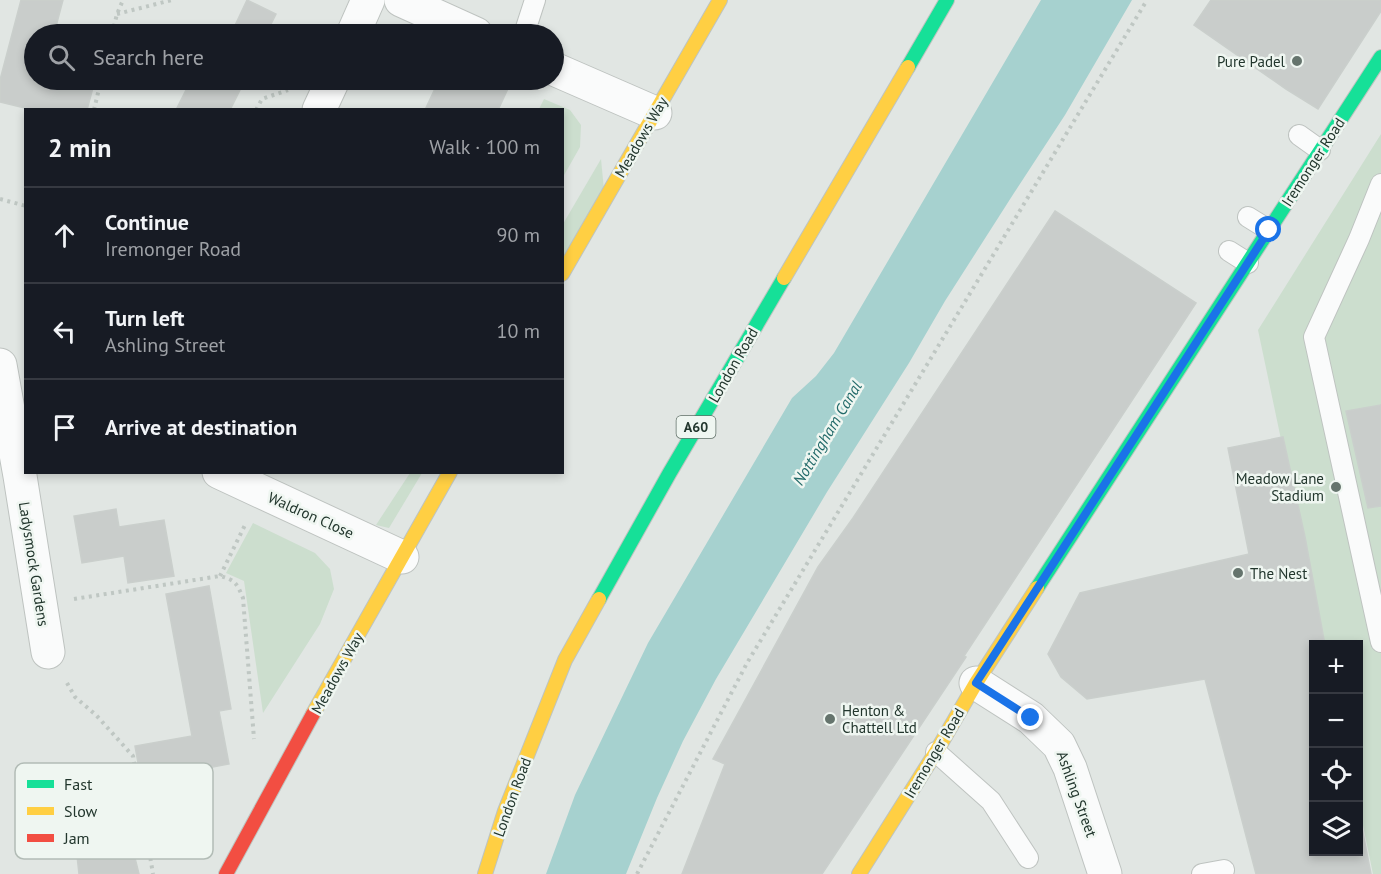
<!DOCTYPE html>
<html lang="en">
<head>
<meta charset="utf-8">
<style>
  body { margin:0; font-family:"PT Sans",sans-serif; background:#242831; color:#f1f3f6 }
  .controls { position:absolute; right:18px; bottom:18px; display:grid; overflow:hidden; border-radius:0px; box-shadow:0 3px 9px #0003 }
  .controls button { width:54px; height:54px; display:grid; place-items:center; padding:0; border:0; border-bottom:2px solid #363941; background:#171b24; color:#f1f3f6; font:30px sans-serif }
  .stop { position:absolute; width:18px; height:18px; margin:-14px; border:4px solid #1a73e8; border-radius:50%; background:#fff }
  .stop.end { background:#1a73e8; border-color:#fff; box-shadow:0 2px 6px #0008 }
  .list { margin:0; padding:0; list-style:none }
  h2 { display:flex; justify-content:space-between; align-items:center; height:78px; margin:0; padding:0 24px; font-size:26px }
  h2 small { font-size:20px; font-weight:400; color:#9ea1a6 }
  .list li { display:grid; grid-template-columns:39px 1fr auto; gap:18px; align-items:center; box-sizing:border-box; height:96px; padding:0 24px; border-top:2px solid #363941 }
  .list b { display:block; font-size:22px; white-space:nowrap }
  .list p { margin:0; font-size:20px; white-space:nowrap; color:#9ea1a6 }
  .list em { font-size:20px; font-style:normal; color:#9ea1a6 }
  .icon { flex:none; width:33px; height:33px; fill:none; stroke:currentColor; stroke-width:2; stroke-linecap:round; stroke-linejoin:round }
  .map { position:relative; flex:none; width:1381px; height:874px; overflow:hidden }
  .search { position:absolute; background:#171b24; box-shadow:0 3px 9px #0003; left:24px; top:24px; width:540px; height:66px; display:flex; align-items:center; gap:15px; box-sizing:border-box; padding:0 21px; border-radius:33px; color:#9ea1a6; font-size:22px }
  .panel { position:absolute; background:#171b24; box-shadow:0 3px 9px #0003; left:24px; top:108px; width:540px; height:366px; border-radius:0px }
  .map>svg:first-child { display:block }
  .green { fill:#ccdece }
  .water { fill:#a6d1cf }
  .building { fill:#c9cdcb; stroke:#cacfcc; stroke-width:1.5 }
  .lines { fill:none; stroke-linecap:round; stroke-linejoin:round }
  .lane-casing { stroke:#bec3c0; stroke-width:22 }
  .street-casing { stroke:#bec3c0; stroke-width:35 }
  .fast-casing { stroke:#bec4c0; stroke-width:16 }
  .slow-casing { stroke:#bec4c0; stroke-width:16 }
  .jam-casing { stroke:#bec4c0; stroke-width:16 }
  .path { stroke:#bfc7c3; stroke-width:4; stroke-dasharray:3 4.5; stroke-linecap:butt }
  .lane { stroke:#fafbfb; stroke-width:20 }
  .street { stroke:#fafbfb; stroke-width:33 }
  .fast { stroke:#16e098; stroke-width:14 }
  .slow { stroke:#ffcf43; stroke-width:14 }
  .jam { stroke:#f24e42; stroke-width:14 }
  .route { stroke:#1a73e8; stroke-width:8 }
  .poi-dot { fill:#65746d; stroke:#eff6f1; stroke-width:2 }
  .labels { text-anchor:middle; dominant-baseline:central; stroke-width:5; stroke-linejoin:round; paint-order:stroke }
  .shield { fill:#eff6f1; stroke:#607068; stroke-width:1.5 }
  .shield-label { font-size:14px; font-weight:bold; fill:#22362d }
  .poi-label { font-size:15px; fill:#22362d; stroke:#eff6f1; text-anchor:end }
  .street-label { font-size:15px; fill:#22362d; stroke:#eff6f1 }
  .water-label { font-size:16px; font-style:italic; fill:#236b6a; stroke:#eff6f1 }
  .key { fill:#eff6f1; stroke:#b2bcb6; stroke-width:1.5 }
  .key-label { font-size:16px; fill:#22362d }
</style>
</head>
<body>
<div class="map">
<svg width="1381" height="874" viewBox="0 0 1381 874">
  <rect width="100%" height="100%" fill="#e1e6e3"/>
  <!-- green -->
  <g class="green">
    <path d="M544,99l26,11 11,15 -1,22 -17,30 -1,-67 -23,-1z"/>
    <path d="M1381,134v740h-8l-14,-68 -1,-162h-34l-66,-314z"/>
    <path d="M601,159l3,31 -41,71v-37z"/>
    <path d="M410,473h12l-33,55 -13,-3z"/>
    <path d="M253,523l62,30 15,16 4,20 -14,35 -57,89 -19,-132 -18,-8z"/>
  </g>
  <!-- water -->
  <path class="water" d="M1041,0h91l-67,115 -51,78 -69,108 -36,62 -82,129 -111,187 -33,62 -26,57 -31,76h-80l29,-79 73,-152 144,-245 24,-22 18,-23z"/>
  <!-- building -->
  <g class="building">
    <path d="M21,0h42l-9,34h-20v46h61l-8,30h-54l-33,-8v-22z"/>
    <path d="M247,0l29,14 -10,20h-35z"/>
    <path d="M1211,0h170v11l-63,98 -32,-20 -92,-64z"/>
    <path d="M191,80h54l-15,30h-54z"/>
    <path d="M439,80h73l-14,30h-73z"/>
    <path d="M1055,211l141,92 -232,353 2,1 -144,217h-140l43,-110 -12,-5 105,-192 35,-49z"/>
    <path d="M1381,405v101l-13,2 -22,-97z"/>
    <path d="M1283,437l22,100 20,108h-11v207h45v-39l12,61h-115l-51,-195 -118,20 -26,-22 -13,-23 32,-61 169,-39 -21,-106z"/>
    <path d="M116,509l3,18 45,-7 10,56 -46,7 -4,-27 -42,7 -8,-47z"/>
    <path d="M209,586l22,123 -12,2 10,53 -48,9 2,10 -40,7 -8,-44 57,-10 -26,-142z"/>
    <path d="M123,810l16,64h-60l-6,-56z"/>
  </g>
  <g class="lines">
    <defs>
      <g id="lane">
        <path d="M524,34l11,-34"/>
        <path d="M1299,135l21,15"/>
        <path d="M1381,184l-22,55 -45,98 67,305"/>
        <path d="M1248,217l21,13"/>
        <path d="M1229,251l19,12"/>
        <path d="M936,752l55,49 37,57"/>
        <path d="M1202,874l22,-4"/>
      </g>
      <g id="street">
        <path d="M401,0l75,34"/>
        <path d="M353,34l15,-34"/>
        <path d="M554,69l101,44"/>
        <path d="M319,110l14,-30"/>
        <path d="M0,365l20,111 28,176"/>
        <path d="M219,472l183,85"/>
        <path d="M976,683l55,35 28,27 11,23 35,106"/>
      </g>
      <g id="fast">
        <path d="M908,67l39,-67"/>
        <path d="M1037,588l344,-531"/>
        <path d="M599,599l70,-125 115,-196"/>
      </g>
      <g id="slow">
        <path d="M562,274l158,-274"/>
        <path d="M784,278l124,-211"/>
        <path d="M313,714l137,-242"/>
        <path d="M485,874l20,-63 60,-151 34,-61"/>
        <path d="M859,874l77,-122 40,-69 61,-95"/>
      </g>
      <path id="jam" d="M226,874l87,-160"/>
    </defs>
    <!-- lane casing -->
    <use href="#lane" class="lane-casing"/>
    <!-- street casing -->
    <use href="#street" class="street-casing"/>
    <!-- fast casing -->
    <use href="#fast" class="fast-casing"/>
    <!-- slow casing -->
    <use href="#slow" class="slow-casing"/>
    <!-- jam casing -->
    <use href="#jam" class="jam-casing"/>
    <!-- path -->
    <g class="path">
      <path d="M117,14l55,-14"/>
      <path d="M112,34l5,-20 6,-14"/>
      <path d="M94,110l7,-30"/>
      <path d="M256,110l6,-11 26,-9"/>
      <path d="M0,199l26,7"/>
      <path d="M220,576l26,-53"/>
      <path d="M74,599l146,-23c16,4 17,8 23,22l11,141"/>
      <path d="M67,683l8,14 21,18 37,41 20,118"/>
      <path d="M637,874l110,-211 400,-663"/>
    </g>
    <!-- lane -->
    <use href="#lane" class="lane"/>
    <!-- street -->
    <use href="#street" class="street"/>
    <!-- fast -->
    <use href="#fast" class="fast"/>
    <!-- slow -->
    <use href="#slow" class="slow"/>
    <!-- jam -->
    <use href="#jam" class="jam"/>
  </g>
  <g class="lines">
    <!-- route -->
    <path class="route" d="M1031,718l-55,-35 293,-453"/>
  </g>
  <!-- markers -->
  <g class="poi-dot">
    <circle cx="1297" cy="61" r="6"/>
    <circle cx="1336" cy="487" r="6"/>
    <circle cx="1238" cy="573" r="6"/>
    <circle cx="830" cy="719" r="6"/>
  </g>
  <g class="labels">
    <!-- shield labels -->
    <rect class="shield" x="676.5" y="416" width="39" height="22" rx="4.5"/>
    <g class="shield-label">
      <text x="696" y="427">A60</text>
    </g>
    <!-- poi labels -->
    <g class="poi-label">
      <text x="1285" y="61">Pure Padel</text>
      <text x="1324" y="478">Meadow Lane<tspan x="1324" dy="17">Stadium</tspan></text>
      <text x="1250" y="573" text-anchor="start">The Nest</text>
      <text x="842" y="710" text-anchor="start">Henton &amp;<tspan x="842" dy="17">Chattell Ltd</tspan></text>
    </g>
    <!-- street labels -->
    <g class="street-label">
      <text transform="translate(641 137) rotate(-60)">Meadows Way</text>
      <text transform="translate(1313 162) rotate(-57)">Iremonger Road</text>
      <text transform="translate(733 365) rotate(-60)">London Road</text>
      <text transform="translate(311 515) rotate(24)">Waldron Close</text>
      <text transform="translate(34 564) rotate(81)">Ladysmock Gardens</text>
      <text transform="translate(337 673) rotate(-61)">Meadows Way</text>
      <text transform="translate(934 753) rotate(-59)">Iremonger Road</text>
      <text transform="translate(1077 794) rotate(70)">Ashling Street</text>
      <text transform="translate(512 797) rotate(-70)">London Road</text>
    </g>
    <!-- water labels -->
    <g class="water-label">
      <text transform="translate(827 433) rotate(-59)">Nottingham Canal</text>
    </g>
  </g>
  <!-- legend -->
  <rect x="15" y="763" width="198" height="96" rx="9" class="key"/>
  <rect x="27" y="780" width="27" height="8" fill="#16e098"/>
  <rect x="27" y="807" width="27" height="8" fill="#ffcf43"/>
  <rect x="27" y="834" width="27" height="8" fill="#f24e42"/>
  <g class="key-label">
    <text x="64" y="790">Fast</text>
    <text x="64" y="817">Slow</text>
    <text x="64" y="844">Jam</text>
  </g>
</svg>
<div class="controls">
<button>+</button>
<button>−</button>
<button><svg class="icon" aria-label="locate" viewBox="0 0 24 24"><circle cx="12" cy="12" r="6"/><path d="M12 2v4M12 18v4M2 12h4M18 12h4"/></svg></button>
<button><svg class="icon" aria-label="layers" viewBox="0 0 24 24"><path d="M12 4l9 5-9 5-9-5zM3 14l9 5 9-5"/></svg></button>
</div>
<div class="stop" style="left:1269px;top:230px"></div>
<div class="stop end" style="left:1031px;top:718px"></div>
<div class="search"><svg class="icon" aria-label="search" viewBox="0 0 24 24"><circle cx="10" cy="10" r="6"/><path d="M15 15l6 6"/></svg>Search here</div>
<section class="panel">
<h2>2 min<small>Walk · 100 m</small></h2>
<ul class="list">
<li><svg class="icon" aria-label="ahead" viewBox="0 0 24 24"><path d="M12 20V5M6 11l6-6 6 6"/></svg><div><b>Continue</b><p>Iremonger Road</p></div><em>90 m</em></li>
<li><svg class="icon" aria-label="left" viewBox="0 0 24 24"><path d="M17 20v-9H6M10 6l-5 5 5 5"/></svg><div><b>Turn left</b><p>Ashling Street</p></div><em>10 m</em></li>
<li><svg class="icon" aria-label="arrive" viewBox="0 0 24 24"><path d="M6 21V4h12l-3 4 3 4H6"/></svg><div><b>Arrive at destination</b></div></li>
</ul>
</section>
</div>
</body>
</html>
